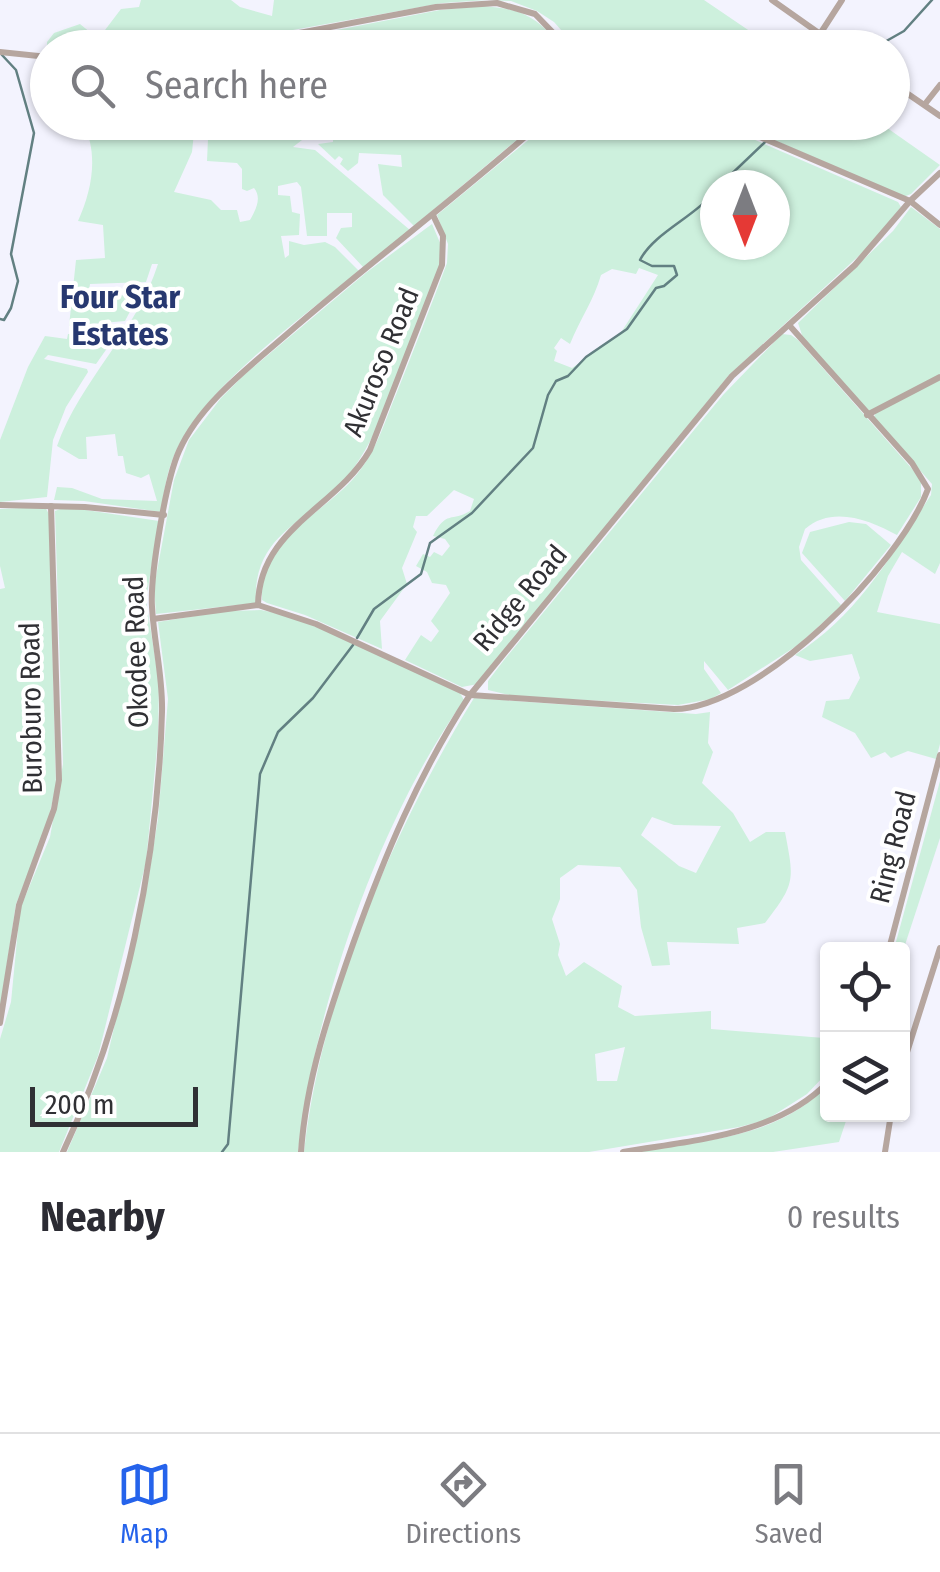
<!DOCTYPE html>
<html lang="en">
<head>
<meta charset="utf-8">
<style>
  body { margin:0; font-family:"Fira Sans Condensed",sans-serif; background:#f7f7f7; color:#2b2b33 }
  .controls { position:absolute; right:30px; bottom:30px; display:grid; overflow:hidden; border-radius:10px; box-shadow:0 2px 8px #0004 }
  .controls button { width:90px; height:90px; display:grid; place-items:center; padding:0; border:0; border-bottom:2px solid #e1e1e2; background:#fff; color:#2b2b33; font:50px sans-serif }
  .compass { position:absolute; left:700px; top:170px; width:90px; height:90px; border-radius:50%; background:#fff; box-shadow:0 2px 8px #0004; rotate:180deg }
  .scale { position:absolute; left:30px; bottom:25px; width:168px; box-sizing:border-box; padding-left:10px; border:5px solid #303034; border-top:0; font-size:28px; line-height:35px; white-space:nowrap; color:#303034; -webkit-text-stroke:8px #fff; paint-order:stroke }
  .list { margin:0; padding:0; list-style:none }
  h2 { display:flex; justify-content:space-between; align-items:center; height:130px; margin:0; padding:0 40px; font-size:42px }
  h2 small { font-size:32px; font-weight:400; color:#7c7c81 }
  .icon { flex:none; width:55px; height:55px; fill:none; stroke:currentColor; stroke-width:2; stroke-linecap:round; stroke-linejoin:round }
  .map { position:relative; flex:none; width:940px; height:1152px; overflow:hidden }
  .search { position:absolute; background:#fff; box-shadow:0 2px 8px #0004; left:30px; right:30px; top:30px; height:110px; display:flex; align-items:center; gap:25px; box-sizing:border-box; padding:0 35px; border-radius:55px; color:#7c7c81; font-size:38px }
  .sheet { height:280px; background:#fff }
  nav { display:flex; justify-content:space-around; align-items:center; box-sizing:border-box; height:140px; border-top:2px solid #e1e1e2; background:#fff; font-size:28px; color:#7c7c81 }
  nav a { display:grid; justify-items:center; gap:5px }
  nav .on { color:#2563eb }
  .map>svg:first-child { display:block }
  .green { fill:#cdf0dd; fill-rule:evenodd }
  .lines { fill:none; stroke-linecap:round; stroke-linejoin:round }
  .stream { stroke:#628082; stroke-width:2.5 }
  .minor { stroke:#b6a69f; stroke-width:6 }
  .labels { text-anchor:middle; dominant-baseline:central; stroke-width:8; stroke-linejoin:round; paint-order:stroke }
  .street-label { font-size:28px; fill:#303034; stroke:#fff }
  .quarter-label { font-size:32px; font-weight:bold; fill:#273870; stroke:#fff }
</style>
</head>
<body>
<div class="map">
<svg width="940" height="1152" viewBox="0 0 940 1152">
  <rect width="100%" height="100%" fill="#f3f3fe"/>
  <!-- green -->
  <g class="green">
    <path d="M141,0h90l9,7 32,9 2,-16h430l69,47h-197l-22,-25 -17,-11 -26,-10 -24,-1 -44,3 -245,44 -151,2v-7l7,-9 26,-9 11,9 14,-3 16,-21 18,-2z"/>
    <path d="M482,6c44,3 53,11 82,42h-321l197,-38z"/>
    <path d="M83,123h112l-3,29 -18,40 37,8 10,10h16l3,12 10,-2c6,-11 12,-22 4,-32l-7,3 -5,-2v-20l-5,-6 -30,-2 1,-22 -8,-1 2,-15h103v4l-5,1 2,12 -9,7 22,3 95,80 -46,38 -28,-30 5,-10 11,-1v-14h-25v23h-20l-6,-49 -4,-5 -19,4v9l12,1 2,16 8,2 -1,21 -18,1 4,22 4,-3v-14l15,4 21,-3 10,5 24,24c-58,48 -151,112 -183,180 -9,19 -12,41 -15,61l-77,-11 -30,-1 3,-13 15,1 30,11 55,2 -8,-27 -8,4 -15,-5 -3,-17h-5l-3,-22 -29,3 1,22h-8l-22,-13c23,-65 80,-115 101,-182h-6l-6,18 -56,2 -1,6 -14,1 2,9 58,-6 1,6 -11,21 -56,5 7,-66 29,-2 -2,-33 -25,-4c14,-31 21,-67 5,-98z"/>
    <path d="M333,123h204l-123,103 -31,-31 -5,-31 24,3 -1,-12 -42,-2 -1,10 -10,8 -8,-7 3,-5 -4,-3 -4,4 -17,-16 15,-2z"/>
    <path d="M549,123h167l182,79 3,5 -26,34 -146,134 -251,309 -16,3 -57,-27 16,-25 10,7 8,-11 -8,-10 19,-28 -4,-8 -14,-2 -5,-11 -11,-6 7,-12 7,3 4,-5 8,4 8,-10 -5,-7 -12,-3c13,-26 19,-14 37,-25l4,-12 -20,-9 -27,26h-11l-3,11 4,5 -15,36 5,16 -27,37 2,28 -77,-34 -38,-12 -5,-3c-3,-66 68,-87 99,-131 17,-23 25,-51 36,-77 17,-43 34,-86 50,-129l1,-19 -11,-29zM715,185h60v60h-60zM639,268l19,7 -38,59 -48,34 -18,-7 3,-10 -3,-3 7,-10 9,6c10,-25 24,-44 31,-69l11,-6 24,5z"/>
    <path d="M736,123h144l60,42 -29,29 -8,3z"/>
    <path d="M911,207l29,22v334l-5,11 -33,-22 -14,24 -11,36 63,12v120l-4,15 -28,-8 -17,7 -6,-6 -14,6 -16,-25 -33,-16 4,-16 23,-2 11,-21 -8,-24 -42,7 -15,-6c64,-41 95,-98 136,-160l1,-11 -58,-66 1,-4 -8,-4 -64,-72 -5,-15 95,-92z"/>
    <path d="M432,224l9,21 -2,22c-25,65 -48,150 -88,205 -35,50 -99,56 -95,131l-100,11 -2,-27 20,-107 15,-40 32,-42 23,-23 123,-103z"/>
    <path d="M112,331l3,6 -19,27 -48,-9 -4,4 43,10 1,3 -22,35 -13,33 -6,57 -47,5v-62l28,-73 17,-31 22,3 1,-5z"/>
    <path d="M782,334l9,1 7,5 123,139v18l-24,38c-27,-15 -65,-30 -92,-6l-6,18 2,13 40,45 -2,3 -41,37 -70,45 -24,-29v8l17,24 -10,6 -33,6 -165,-9 -25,-6v-9l16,-21 219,-265z"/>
    <path d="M45,507l4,7 7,272 -10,43 -30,75 -16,105v-420l5,-1 -5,-22v-57z"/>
    <path d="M66,507l93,14 -13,79 13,83 -1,55 -12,124 -48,194 -39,96h-59v-113l11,-37 9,-93 30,-72 13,-73 -8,-253z"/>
    <path d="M849,522l17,2 25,21 -46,56 -43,-48 8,-21z"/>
    <path d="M261,610c64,12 139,56 199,83l4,7c-86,121 -149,306 -166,452h-231l40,-94 40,-172 11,-67 10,-120 -10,-77 68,-11z"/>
    <path d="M474,698l222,16 14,-2 -2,31 5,9 -11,31 31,30 17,29 16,-10h19c9,48 11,51 -20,91l-28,5 2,16 -72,-2 3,23 -18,1 -11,-39 -4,-37 -17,-23 -42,-2 -18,13v21l-8,20 8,25 -2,11 8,21 18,-14 38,24 -4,21 17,9 76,-5v18l113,9 3,-4v39l-20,21 -41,26 -27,7 -150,25h-285c17,-153 89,-323 170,-454zM652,817l22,8 47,1 -25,47 -17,-7 -38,-31zM625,1047l-8,34h-20l-2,-27z"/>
    <path d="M940,781v57l-37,113 -9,-2z"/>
    <path d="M827,1085l1,29 20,1 -9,27 -66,10h-139c68,-12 144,-13 193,-67z"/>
  </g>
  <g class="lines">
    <!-- stream -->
    <g class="stream">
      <path d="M874,48l30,-17 28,-31"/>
      <path d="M720,185l66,-63"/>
      <path d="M0,319l4,1 7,-12 7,-27 -7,-27 23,-121 -18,-63 -14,-15"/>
      <path d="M357,638l17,-29 47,-35 9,-31 42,-30 61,-65 15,-53 8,-14 12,-5 18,-19 41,-28 29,-41 8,-2 13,-11 -3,-9h-22l-12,-6c14,-27 54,-43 75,-68"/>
      <path d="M222,1152l6,-8 32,-370 18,-42 35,-34 40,-53"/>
    </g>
    <!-- minor -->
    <g class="minor">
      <path d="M772,0l68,48"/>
      <path d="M820,34l22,-34"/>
      <path d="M220,48l216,-41 61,-4 38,11 33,34"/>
      <path d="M0,52l48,5"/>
      <path d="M892,83l48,33"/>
      <path d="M925,104l15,-19"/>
      <path d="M725,122l185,79 30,24"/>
      <path d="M867,415l73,-38"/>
      <path d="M0,505l85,2 79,8"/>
      <path d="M258,605c1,-77 78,-96 112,-155l72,-185 1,-29 -10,-21"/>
      <path d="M153,619l105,-14 58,19 154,71 204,14c85,-1 225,-143 254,-220l-16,-26 -123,-138"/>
      <path d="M889,949l51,-194"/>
      <path d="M0,1023l19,-118 35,-96 5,-29 -8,-274"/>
      <path d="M902,1068l38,-120"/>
      <path d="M63,1152c63,-133 95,-293 99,-440 1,-36 -8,-69 -10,-105 -2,-32 14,-127 27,-156 21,-47 69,-83 107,-116 84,-73 173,-139 256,-213"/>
      <path d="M301,1152c5,-72 28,-140 52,-208 31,-87 66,-171 117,-249l262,-319 123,-111 55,-64 30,-28"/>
      <path d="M623,1152c69,-12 153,-16 205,-70"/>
      <path d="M885,1152l6,-38"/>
    </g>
  </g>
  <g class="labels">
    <!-- street labels -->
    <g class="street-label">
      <text transform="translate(381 362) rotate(-68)">Akuroso Road</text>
      <text transform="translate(520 598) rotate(-50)">Ridge Road</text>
      <text transform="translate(136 652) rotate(-92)">Okodee Road</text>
      <text transform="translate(31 708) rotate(-91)">Buroburo Road</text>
      <text transform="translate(893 847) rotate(-76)">Ring Road</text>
    </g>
    <!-- quarter labels -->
    <g class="quarter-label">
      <text x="120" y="297">Four Star<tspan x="120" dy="37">Estates</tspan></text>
    </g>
  </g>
</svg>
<div class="controls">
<button><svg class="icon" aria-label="locate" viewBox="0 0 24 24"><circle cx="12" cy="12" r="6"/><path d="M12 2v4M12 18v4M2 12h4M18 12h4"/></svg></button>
<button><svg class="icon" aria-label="layers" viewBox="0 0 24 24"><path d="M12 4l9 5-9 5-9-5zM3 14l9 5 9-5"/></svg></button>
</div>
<svg class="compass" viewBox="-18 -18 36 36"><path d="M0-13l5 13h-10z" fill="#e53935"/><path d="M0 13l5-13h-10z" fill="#7c7c81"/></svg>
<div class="scale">200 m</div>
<div class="search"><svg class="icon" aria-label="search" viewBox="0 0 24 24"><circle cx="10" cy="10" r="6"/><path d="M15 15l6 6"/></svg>Search here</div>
</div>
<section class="sheet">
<h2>Nearby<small>0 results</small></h2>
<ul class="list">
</ul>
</section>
<nav>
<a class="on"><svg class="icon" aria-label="map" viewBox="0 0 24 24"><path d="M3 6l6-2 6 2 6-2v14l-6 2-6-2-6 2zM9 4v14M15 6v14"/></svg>Map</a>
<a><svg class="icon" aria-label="directions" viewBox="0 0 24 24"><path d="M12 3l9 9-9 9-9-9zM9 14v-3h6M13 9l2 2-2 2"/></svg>Directions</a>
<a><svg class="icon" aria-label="saved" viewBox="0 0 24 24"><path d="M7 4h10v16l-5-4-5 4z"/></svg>Saved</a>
</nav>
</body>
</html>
